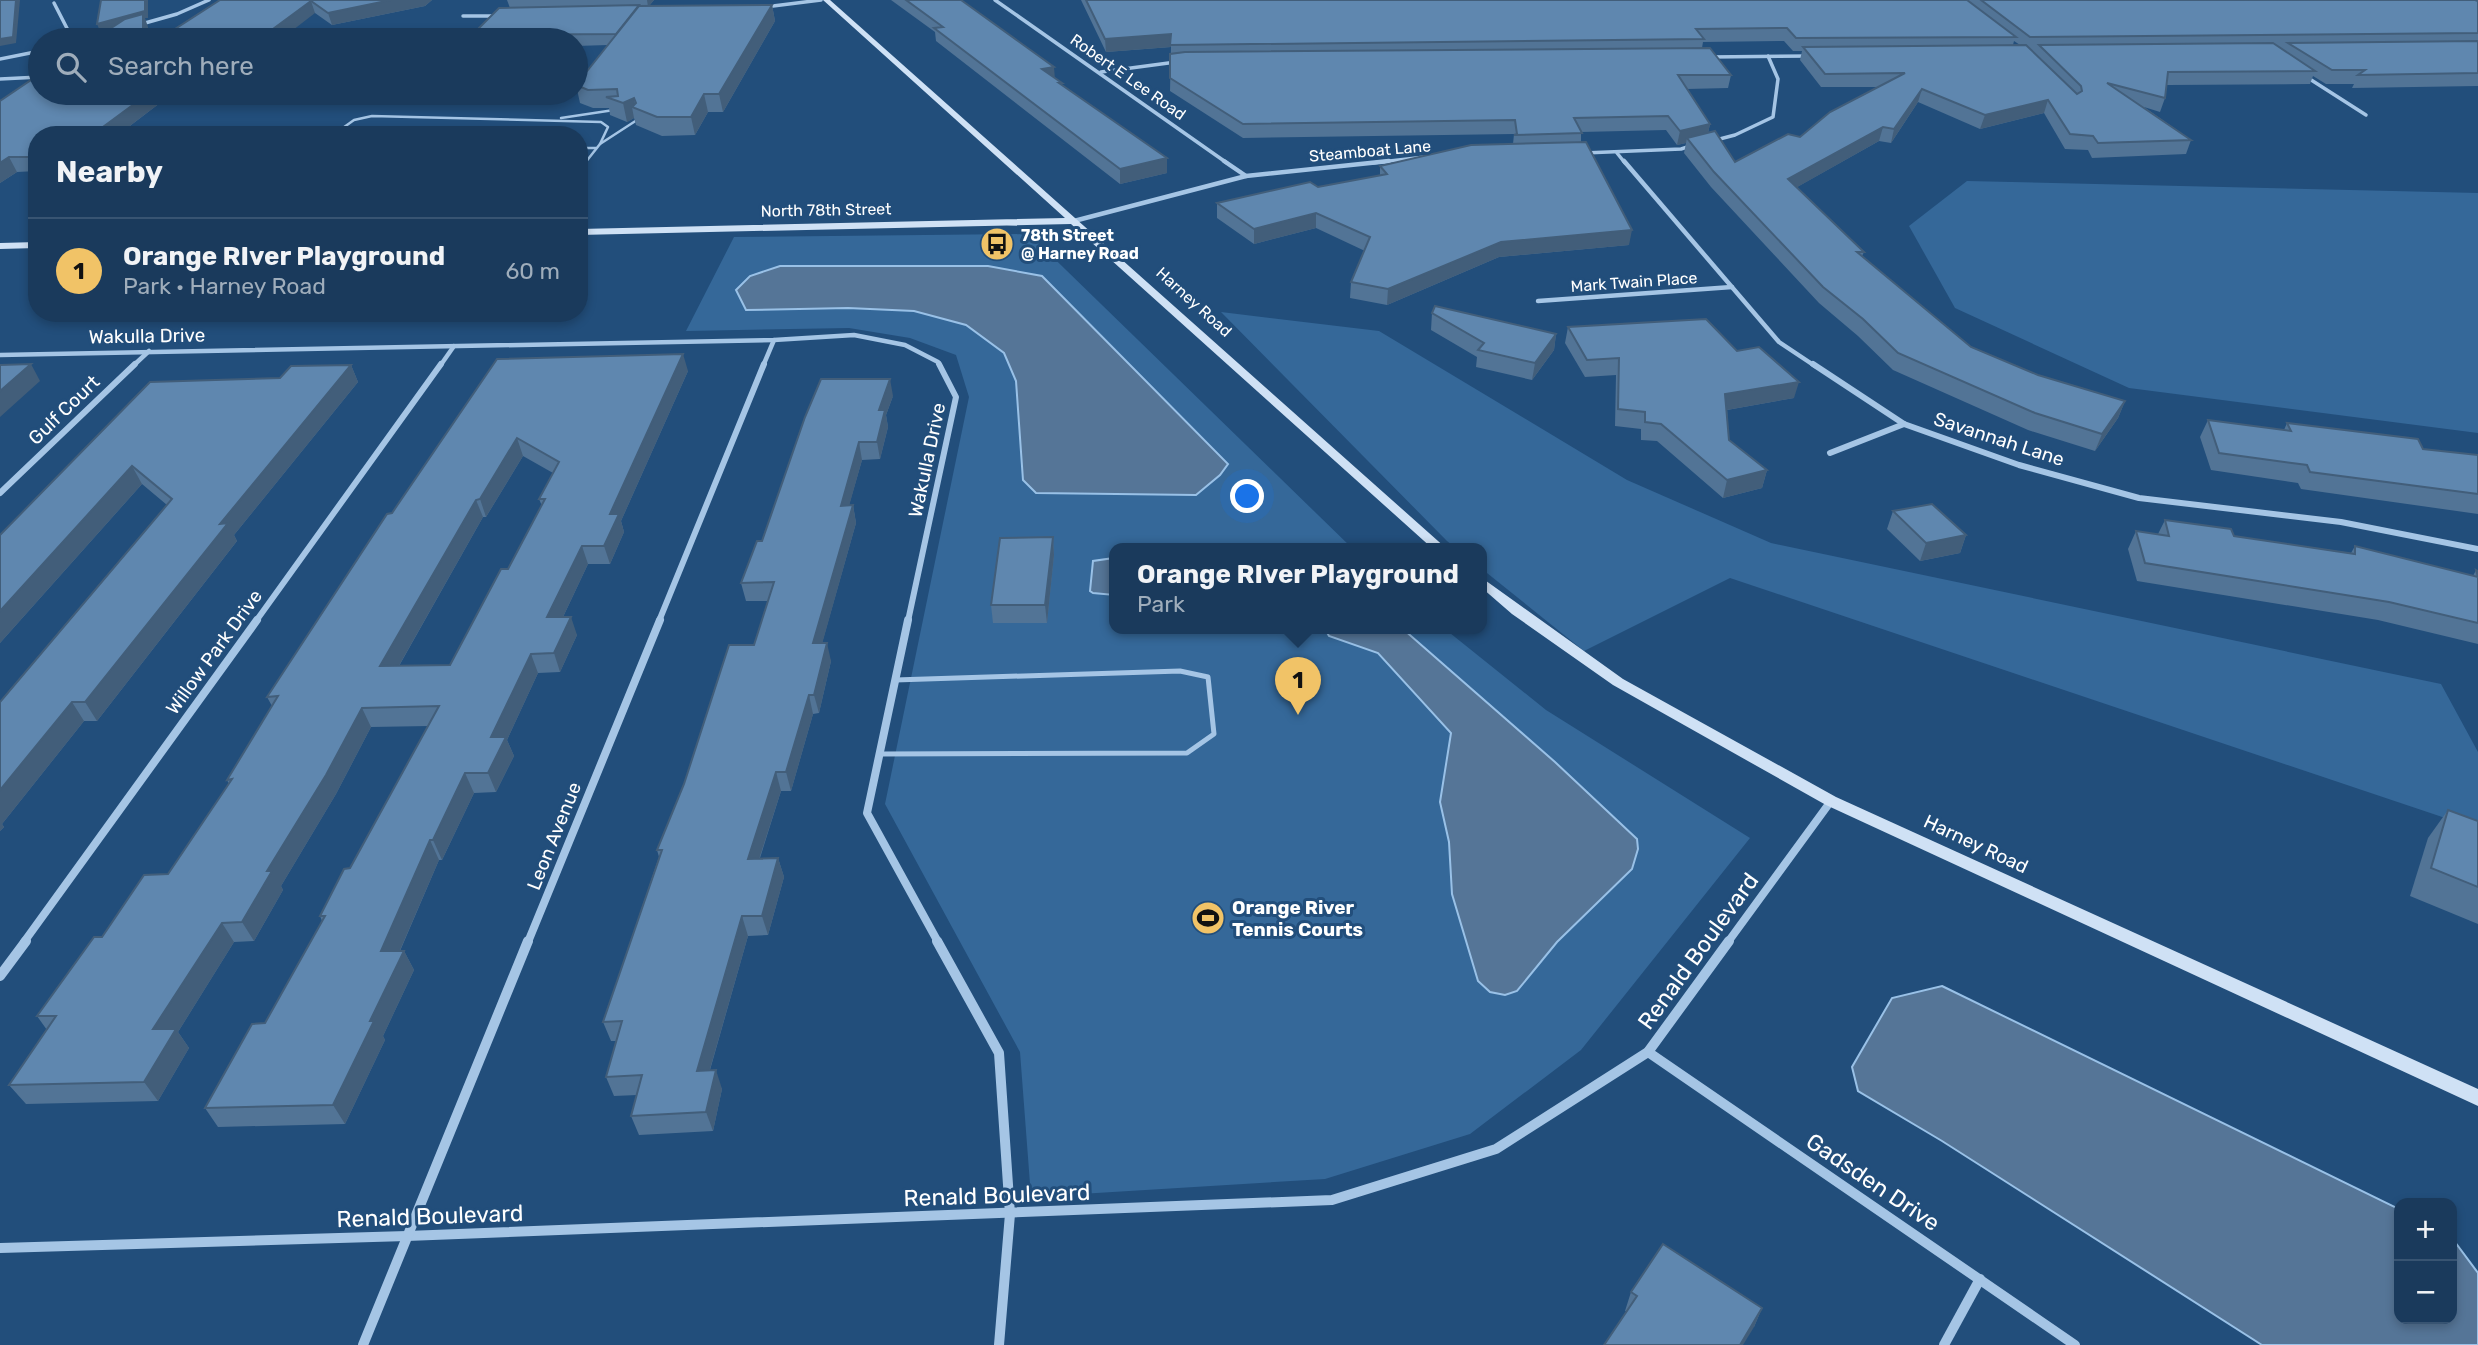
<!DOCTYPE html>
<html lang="en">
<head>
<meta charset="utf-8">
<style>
  body { margin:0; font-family:Rubik,sans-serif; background:#234162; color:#f1f3f6 }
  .controls { position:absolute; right:21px; bottom:21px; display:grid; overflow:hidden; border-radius:14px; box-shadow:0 4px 10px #0003 }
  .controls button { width:63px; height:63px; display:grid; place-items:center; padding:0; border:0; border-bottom:2px solid #385472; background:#1a3a5c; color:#f1f3f6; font:35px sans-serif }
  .you { position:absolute; left:1248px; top:497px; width:24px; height:24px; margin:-18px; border:5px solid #fff; border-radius:50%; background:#1a73e8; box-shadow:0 0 0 10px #1a73e833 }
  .badge { display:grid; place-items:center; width:46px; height:46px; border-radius:50%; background:#f1c367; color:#111; font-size:23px; font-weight:700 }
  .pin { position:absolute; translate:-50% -58px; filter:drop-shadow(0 2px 4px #0008) }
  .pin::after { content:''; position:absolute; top:37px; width:24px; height:21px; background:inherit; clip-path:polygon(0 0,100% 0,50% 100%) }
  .popup { position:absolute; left:1109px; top:543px; width:378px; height:91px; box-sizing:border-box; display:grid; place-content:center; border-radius:14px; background:#1a3a5c; filter:drop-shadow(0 2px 5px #0005); font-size:23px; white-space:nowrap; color:#9fadbb }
  .popup b { font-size:26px; color:#f1f3f6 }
  .popup::after { content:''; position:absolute; left:50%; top:100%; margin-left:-14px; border:14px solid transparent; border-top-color:#1a3a5c }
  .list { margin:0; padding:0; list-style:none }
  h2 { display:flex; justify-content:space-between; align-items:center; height:91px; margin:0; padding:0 28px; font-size:30px }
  h2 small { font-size:23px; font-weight:400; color:#9fadbb }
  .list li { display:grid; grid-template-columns:46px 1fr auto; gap:21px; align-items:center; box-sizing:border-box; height:105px; padding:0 28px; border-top:2px solid #385472 }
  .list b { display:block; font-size:26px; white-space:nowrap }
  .list p { margin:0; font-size:23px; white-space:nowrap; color:#9fadbb }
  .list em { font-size:23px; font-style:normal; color:#9fadbb }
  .icon { flex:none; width:38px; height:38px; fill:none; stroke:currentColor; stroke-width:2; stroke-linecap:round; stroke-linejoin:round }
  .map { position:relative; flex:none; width:2478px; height:1345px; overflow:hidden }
  .search { position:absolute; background:#1a3a5c; box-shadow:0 4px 10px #0003; left:28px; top:28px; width:560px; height:77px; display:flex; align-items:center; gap:18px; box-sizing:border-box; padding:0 24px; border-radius:38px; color:#9fadbb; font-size:26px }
  .panel { position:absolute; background:#1a3a5c; box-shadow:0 4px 10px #0003; left:28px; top:126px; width:560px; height:196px; border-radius:28px }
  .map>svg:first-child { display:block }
  .green { fill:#356899 }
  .water { fill:#557597; stroke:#99c1e7; stroke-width:2 }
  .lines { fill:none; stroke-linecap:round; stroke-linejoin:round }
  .lane-far2 { stroke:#a5c5e5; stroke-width:2.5 }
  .lane-far1 { stroke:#a5c5e5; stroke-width:3.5 }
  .lane { stroke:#a5c5e5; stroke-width:5 }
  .street-far4 { stroke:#a5c5e5; stroke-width:3.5 }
  .street-far3 { stroke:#a5c5e5; stroke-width:4.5 }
  .street-far2 { stroke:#a5c5e5; stroke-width:6 }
  .street-far1 { stroke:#a5c5e5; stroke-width:8 }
  .street { stroke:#a5c5e5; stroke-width:10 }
  .secondary { fill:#cfe1f5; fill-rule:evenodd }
  .wall { fill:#527496; fill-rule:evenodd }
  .shaded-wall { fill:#425e7a }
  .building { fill:#5f87af; stroke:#425e7a; stroke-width:2; fill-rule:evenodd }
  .labels { text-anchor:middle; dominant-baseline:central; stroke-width:6; stroke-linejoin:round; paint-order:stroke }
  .far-street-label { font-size:16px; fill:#fff; stroke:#224e7b }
  .far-poi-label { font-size:16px; font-weight:bold; fill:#fff; stroke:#224e7b; text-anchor:start }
  .street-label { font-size:19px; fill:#fff; stroke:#224e7b }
  .poi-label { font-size:19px; font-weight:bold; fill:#fff; stroke:#224e7b; text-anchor:start }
  .near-street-label { font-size:23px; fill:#fff; stroke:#224e7b }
</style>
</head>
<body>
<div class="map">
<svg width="2478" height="1345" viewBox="0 0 2478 1345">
  <rect width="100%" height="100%" fill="#224e7b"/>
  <!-- green -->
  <g class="green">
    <path d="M1967,181l511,12v240l-349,-45 -174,-80 -46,-82z"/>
    <path d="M1029,234l324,315h-239v80h331l101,81 204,128 -169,212 -111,84 -145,45 -294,18 -11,-145 -135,-248 84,-407 -13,-42 -46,-17 -61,-10 -163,3 48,-94z"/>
    <path d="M1221,312l158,19 248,149 144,63 670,141 37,68v77l-748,-251 -146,73 -102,-82v-20h-25l-10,-8z"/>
  </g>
  <!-- water -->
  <g class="water">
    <path d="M780,266h208l54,10 186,188 -8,11 -24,20 -160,-2 -13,-13 -7,-99 -12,-28 -38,-28 -52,-14 -66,-3 -102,2 -10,-20 14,-14z"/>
    <path d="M1114,558v37l-21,-2 -3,-2 3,-30z"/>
    <path d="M1325,629h78l152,133 82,77 1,10 -6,20 -75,73 -40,49 -12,4 -15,-3 -12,-11 -26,-87 -3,-52 -9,-40 11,-69 -73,-80 -49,-17z"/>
    <path d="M1942,986l457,223v110h53v-81l26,35v72h-216l-320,-204 -84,-50 -6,-24 40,-69z"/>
  </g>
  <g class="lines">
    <!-- lane-far2 -->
    <g class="lane-far2">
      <path d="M561,118l53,-8"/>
      <path d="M333,135l21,-15 18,-4 229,6 7,5 -8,17 -15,19"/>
      <path d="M600,144l37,-24"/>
      <path d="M579,148h17"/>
    </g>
    <!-- lane-far1 -->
    <path class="lane-far1" d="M579,170l7,-9"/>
    <!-- lane -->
    <path class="lane" d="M880,754l307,-1 27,-19 -6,-57 -28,-6 -285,9"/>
    <!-- street-far4 -->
    <g class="street-far4">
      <path d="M995,0l232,163"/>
      <path d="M54,3l19,37"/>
      <path d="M765,7l56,-7"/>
      <path d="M463,16h35"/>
      <path d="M138,25l39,-11 32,-14"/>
      <path d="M84,40l23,-6"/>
      <path d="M1710,57l100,-1"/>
      <path d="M0,59l40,-8"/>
      <path d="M1101,72l75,-10"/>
      <path d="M2305,76l61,39"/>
      <path d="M0,79l40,-2"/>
      <path d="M1712,141l23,-6 38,-18 5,-38 -10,-23"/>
      <path d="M1584,153l97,-4 13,-4"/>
      <path d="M1617,153l8,10"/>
      <path d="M1372,163l53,-6"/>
    </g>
    <!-- street-far3 -->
    <g class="street-far3">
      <path d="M1224,161l22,15"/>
      <path d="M1624,161l155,181 36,24"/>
      <path d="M1074,221l172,-45 143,-15"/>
      <path d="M1538,301l194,-14"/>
      <path d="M0,355l774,-15 80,-5 51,10 33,17 2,4"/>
      <path d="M133,366l16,-15"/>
      <path d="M440,366l14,-20"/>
      <path d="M763,366l11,-26"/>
    </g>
    <!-- street-far2 -->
    <g class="street-far2">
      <path d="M1813,364l91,60 115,41 120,33 202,24 137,27"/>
      <path d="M1830,453l74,-29"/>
      <path d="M0,493l135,-129"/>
      <path d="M256,621l185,-257"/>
      <path d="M659,621l105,-257"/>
      <path d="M908,621l48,-224 -17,-33"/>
    </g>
    <!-- street-far1 -->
    <g class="street-far1">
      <path d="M908,620l-41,193 71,129"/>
      <path d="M24,942l233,-322"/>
      <path d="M528,942l132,-322"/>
      <path d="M1728,942l103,-141"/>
    </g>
    <!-- street -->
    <g class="street">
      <path d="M937,941l62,112 11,161 -11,131"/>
      <path d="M0,976l26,-35"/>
      <path d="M1648,1052l427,293"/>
      <path d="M0,1248l407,-12 925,-36 164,-51 152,-97 81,-111"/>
      <path d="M363,1345l165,-404"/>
      <path d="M1944,1345l36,-66"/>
    </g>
    <!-- secondary -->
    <g class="secondary">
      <path d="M823,0h7l617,549h-14l-362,-325 -492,11v-6l486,-11z"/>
      <path d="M37,242v6l-37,1v-6z"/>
      <path d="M1482,578l141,101 213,118 642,292v17l-652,-301 -213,-120 -101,-71 -30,-26z"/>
    </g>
  </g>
  <!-- wall -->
  <g class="wall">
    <path d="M220,0h212l-7,6 -93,19 -17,-12z"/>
    <path d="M507,0h147l-5,6 123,-1 3,16 -52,91h-15l-13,23 -33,1 -26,-11 -2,-7 -7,4 -17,-7 -1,-7h-16l-13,-5 -4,-18 32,-40 -32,1v-6h-102l-2,-5 38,-27z"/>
    <path d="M891,0h70l206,173 -47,11 -184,-143 -1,-9z"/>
    <path d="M1081,0h1397v86l-126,2 2,-4h-28l-13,-8 -3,8 -143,1 -2,13 -5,14 -16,-5 47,33 -5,14 -94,4 -4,-8 -23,-1 -21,-36 -64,16 -62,-27 -27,41 -12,-2 -82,46 67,65 -2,4 109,91 67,28 87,26 -7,17 -23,33 -67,-21 -135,-60 -35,-34 -39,-33 -108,-116 -27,-34 2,-10 -9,2 -11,-15 -85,2v10l48,103 -130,12 -112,48 -37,-7 1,-16 14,-31 -49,-23 -62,16 -37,-26v-15l101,-16 62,-12v-9l133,-22 1,-10 -271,4 -73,-47 1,-44 -65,5zM1784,41l9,10h9l-2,9 21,27h58l-79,50 -65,25 -27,-29 2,-9 -23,-35 41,-1 3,-13 -29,-27 1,-6zM2014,41l6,4h-7z"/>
    <path d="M40,93h133l-55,42h-81v36l-20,1 -17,11v-82z"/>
    <path d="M1432,313l124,21 -2,16 -22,30 -56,-13 1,-10 -46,-27z"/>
    <path d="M1568,327l169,24 57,47 -67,12 2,30 38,30 -5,18 -39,10 -66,-57 -16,-1v-11l-26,-3 1,-51 -31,2 -20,-34z"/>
    <path d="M497,359l191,12 -67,150 3,11 -14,32h-22l-25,53 14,18 -17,37 -22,1 -31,67 7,16 -18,36 -22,1 -32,67h-3l-39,91h4l10,19 -31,66 2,4 -40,84 -127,3 -13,-19 60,-85 57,-102 -2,-5 30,-48 79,-142 -58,1 -35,67 -55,92 2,4 -29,51 -20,1 -56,90 11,16 -31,53 -132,3 -17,-19 38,-55 -10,-14 65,-79 66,-63 61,-90 -2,-4 45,-74 -5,-9zM523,456l30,17 -14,26 3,7 -34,63 -58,96 -51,1 84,-149h3z"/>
    <path d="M351,365l7,17 -124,153 3,6 -140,180h-13l-82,103 2,3 -4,4v-129l167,-197 -25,-21 -142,159v-108l280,-157z"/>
    <path d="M893,396l-7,19 2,12 -8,32 -18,1 -13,45h4l3,18 -34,120 9,18 -12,52 -6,1 -22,77h-10l-21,67h18l6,19 -16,58 -20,1 -38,134 12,19 -9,42 -74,4 -8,-19 6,-21 -23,1 -8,-19 10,-36h-5l-8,-19 56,-165 -2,-7 97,-205 14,-44h-22l-5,-18 21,-42z"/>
    <path d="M2208,420l76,10 3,-7 136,26 55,6v59l-177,-25 -3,-6 -87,-13 -11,-33z"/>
    <path d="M1893,511l73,24 -6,18 -40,8 -33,-32z"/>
    <path d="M2165,520l69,16 117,17 4,-7 118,30 3,-6 2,1v73l-100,-24 -241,-39 -9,-32 8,-18 22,3z"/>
    <path d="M1053,537l1,18 -7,68h-54l-2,-18z"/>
    <path d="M2448,810l30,11v103l-68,-28 18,-58z"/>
    <path d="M1631,1292l131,16 -8,19 -128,-16h-1z"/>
  </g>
  <!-- shaded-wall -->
  <g class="shaded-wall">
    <path d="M16,0h4l-4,43 -16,3v-7z"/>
    <path d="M145,0h3v18h-3l3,9 1,13h-6v-21l-43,12 -3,-7z"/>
    <path d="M391,0h41l-7,6 -93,19 -4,-12z"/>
    <path d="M647,0h7l-6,7z"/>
    <path d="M311,1l4,12 -35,27h-22z"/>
    <path d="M772,5l3,16 -52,91 -4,-18z"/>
    <path d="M1171,34v13l-65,5 -1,-13z"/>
    <path d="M1054,67l1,13 -13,-11z"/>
    <path d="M1922,89l-4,13 -27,41 3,-14z"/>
    <path d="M149,93h24l-55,42h-26z"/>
    <path d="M704,94l4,18 -13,23 -4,-18z"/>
    <path d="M634,98l2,11 -4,-2 2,11 -7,4 -4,-19z"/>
    <path d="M2048,100l-4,13 -64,16 5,-14z"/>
    <path d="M1710,124l-3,14h-20l-1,5 -9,2 3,-14z"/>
    <path d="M1883,127l-4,14 -94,53 3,-15z"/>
    <path d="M9,157l8,15 -17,11v-20z"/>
    <path d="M1167,158v15l-47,11v-15z"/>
    <path d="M1316,213v15l-62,16v-15z"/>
    <path d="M1632,230l-3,15 -130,12 -112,48 1,-16 113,-47z"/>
    <path d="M1556,334l-2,16 -22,30 3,-17z"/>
    <path d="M683,354l5,17 -67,150 3,11 -14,32 -6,-18 6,-32z"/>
    <path d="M31,364l9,17 -40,36v-26z"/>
    <path d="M351,365l7,17 -124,153 3,6 -140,180 -12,-19 135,-178z"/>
    <path d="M890,379l3,17 -7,19 2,12 -8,32 -3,-17 2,-32z"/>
    <path d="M1799,382l-5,16 -73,13 4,-17z"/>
    <path d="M2125,401l-7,17 -23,33 7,-17z"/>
    <path d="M517,438l6,18 -37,61 -6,-18z"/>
    <path d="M859,442l3,18 -18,64 -3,-18z"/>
    <path d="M132,466l10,18 -142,159v-32z"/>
    <path d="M1767,470l-5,18 -39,10 4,-18z"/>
    <path d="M476,500l7,17 -95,168 -8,-19z"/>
    <path d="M853,505l3,18 -39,139 -4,-19z"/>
    <path d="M1966,535l-6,18 -40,8 6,-18z"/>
    <path d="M1053,537l1,18 -7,68 -2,-18z"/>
    <path d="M582,546l6,18 -34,72 -7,-19z"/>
    <path d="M571,617l6,18 -17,37 -6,-19z"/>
    <path d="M827,643l4,18 -12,52 -5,-18z"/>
    <path d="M531,654l7,19 -31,67 7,16 -18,36 -8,-19 3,-36z"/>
    <path d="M809,695l4,19 -22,77 -5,-19z"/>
    <path d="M72,702l12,19 -82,103 2,3 -4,4v-41z"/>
    <path d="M362,708l9,19 -35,67 -55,92 2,4 -29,51 -12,-19 25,-51z"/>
    <path d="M776,772l5,19 -28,87 -5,-19z"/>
    <path d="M465,773l9,20 -32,67 -9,-20z"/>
    <path d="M430,840l9,20 -48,111 -10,-20z"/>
    <path d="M778,858l6,19 -16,58 -6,-19z"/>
    <path d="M742,916l6,20 -44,154 -7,-19z"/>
    <path d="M222,923l12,19 -56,90 11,16 -31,53 -14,-19 9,-53z"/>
    <path d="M404,951l10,19 -31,66 2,4 -40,84 -12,-19 37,-84z"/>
    <path d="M716,1070l6,19 -9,42 -7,-19z"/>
    <path d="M1762,1308l-8,19 -11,18h-3z"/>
  </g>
  <!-- building -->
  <g class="building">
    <path d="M0,0h16l-3,37 -13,2z"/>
    <path d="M101,0h44v11l-48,13z"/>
    <path d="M220,0h171l-63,13 -17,-12 -53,39h-100z"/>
    <path d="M906,0h55l93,67 -12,2 20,14h-3l108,75 -47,11 -186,-141 9,-1z"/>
    <path d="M1086,0h881l49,37 -220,1 -9,-10 -91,1 8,10 -534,6 1,-11 -66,5z"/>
    <path d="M1981,0h494l3,1v32l-448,4z"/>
    <path d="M639,5l-23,29 -144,1 27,-27z"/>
    <path d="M772,5l-53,89h-15l-13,23h-34l-25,-10 4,-4 -2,-5 -11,5 -17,-6 12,-1 -1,-7 -29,1 -12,-5 63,-79z"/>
    <path d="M143,14v26h-50l32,-21z"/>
    <path d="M2478,41v32l-120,2 7,-5h-33l-44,-27z"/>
    <path d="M2273,43l42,28 -147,1 -3,26 -58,-15 84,57 -93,3 -5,-7 -23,-2 -22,-34 -63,15 -63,-26 -28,40 -11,-2 -95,52 76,73h-7l114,95 67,28 87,26 -23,33 -67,-21 -137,-60 -35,-34 -40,-32 -109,-115 -27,-34 28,-7 20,31 53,-28 12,3 30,-25 75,-39 -80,1 -22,-27 223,-2 51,49 5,-3 -1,-5 -42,-41z"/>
    <path d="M1710,48l21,27h-53l32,49 -30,7 -12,-15 -94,2 8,15 -68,2 3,-1 -2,-14 -272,4 -73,-46v-24l15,-2z"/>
    <path d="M40,74v19h109l-57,42h-55v22h-28l-9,6v-62z"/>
    <path d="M1586,142l46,88 -131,12 -113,47 -37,-7 19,-45 -54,-24 -62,16 -37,-26 93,-21 8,5 69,-13 -7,-8 91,-21z"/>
    <path d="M1435,306l121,28 -21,29 -57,-13 6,-7 -52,-30z"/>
    <path d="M1706,319l31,32 22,-4 40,35 -74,12 4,46 38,30 -40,10 -66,-56 -16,-2v-10l-27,-3 1,-51 -32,2 -19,-33z"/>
    <path d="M683,354l-73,160h9l-15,32h-22l-35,71h24l-17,36 -23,1 -40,83h15l-18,36h-23l-32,67h-3l-49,111h23l-34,70h4l-41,84 -128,3 47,-84 13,-1 60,-107h-5l24,-47 6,-1 89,-162 -77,2 -36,67 -59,96h5l-30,51 -20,1 -69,106h23l-32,53 -135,3 47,-69h-19l57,-79h8l42,-62 24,-1 64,-95 -5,1 51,-84 -11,1 120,-183 5,-1 105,-154zM517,438l42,24 -20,37h6l-37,70h-7l-51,96 -70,1 96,-166 4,-1z"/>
    <path d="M31,364l-31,27v-26z"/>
    <path d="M351,365l-131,159 8,-1 -143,179h-13l-72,88v-88l172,-203 -40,-33 -132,145v-76l150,-153 130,-4 11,-12z"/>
    <path d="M821,379h69l-11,31h6l-8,32h-18l-18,64 12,-1 -40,138h14l-13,52h-5l-23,77h-10l-28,87 30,-1 -16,58h-20l-45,155 19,-1 -10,42 -75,4 11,-41 -36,2 16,-56 -19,1 59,-172h-5l27,-66 45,-139h25l20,-63 -33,1 16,-42h5l43,-124z"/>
    <path d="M2208,420l83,11 -4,-8 131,16 5,10 55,6v39l-168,-22 -3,-7 -88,-12z"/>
    <path d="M1932,504l34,31 -40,8 -33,-32z"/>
    <path d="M2165,520l66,9 3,7 121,18v-8l123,31 -2,-7 2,1v52l-89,-21 -244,-39 -9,-32 33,5z"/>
    <path d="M1053,537l-8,68h-54l9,-67z"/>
    <path d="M2448,810l30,11v66l-47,-19z"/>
    <path d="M1663,1244l99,64 -22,37h-136l33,-49 -6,-4z"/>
  </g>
  <!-- icons -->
  <defs>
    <symbol id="bus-disc" viewBox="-11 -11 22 22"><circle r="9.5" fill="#f1c367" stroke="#224e7b"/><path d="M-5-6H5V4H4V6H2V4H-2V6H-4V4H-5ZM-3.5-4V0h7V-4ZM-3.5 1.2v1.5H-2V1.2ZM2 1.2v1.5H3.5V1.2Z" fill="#111"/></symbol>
    <symbol id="stadium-disc" viewBox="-11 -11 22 22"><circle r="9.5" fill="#f1c367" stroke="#224e7b"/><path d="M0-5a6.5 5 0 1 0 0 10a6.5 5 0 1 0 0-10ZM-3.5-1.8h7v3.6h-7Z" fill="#111"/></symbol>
  </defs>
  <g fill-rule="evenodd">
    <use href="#bus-disc" x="978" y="225" width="38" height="38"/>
    <use href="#stadium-disc" x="1189" y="899" width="38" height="38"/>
  </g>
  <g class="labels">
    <!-- far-street labels -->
    <g class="far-street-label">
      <text transform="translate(1128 77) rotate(35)">Robert E Lee Road</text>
      <text transform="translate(1370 151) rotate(-5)">Steamboat Lane</text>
      <text transform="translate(826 210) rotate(-1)">North 78th Street</text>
      <text transform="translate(1634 282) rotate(-4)">Mark Twain Place</text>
      <text transform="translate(1194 302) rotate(42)">Harney Road</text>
    </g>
    <!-- far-poi labels -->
    <g class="far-poi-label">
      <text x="1021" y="235">78th Street<tspan x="1021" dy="18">@ Harney Road</tspan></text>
    </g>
    <!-- street labels -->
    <g class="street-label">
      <text transform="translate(147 336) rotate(-1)">Wakulla Drive</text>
      <text transform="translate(64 410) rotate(-44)">Gulf Court</text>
      <text transform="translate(1999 439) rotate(18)">Savannah Lane</text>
      <text transform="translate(927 460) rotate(-78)">Wakulla Drive</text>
      <text transform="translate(214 652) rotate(-54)">Willow Park Drive</text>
      <text transform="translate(554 836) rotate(-68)">Leon Avenue</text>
      <text transform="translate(1976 844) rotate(25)">Harney Road</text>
    </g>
    <!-- poi labels -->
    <g class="poi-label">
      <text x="1232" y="907">Orange River<tspan x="1232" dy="22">Tennis Courts</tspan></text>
    </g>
    <!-- near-street labels -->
    <g class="near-street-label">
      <text transform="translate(1698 951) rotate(-54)">Renald Boulevard</text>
      <text transform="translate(1873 1182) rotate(34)">Gadsden Drive</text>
      <text transform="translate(997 1195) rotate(-2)">Renald Boulevard</text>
      <text transform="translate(430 1216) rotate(-2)">Renald Boulevard</text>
    </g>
  </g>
</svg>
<div class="controls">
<button>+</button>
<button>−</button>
</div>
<div class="you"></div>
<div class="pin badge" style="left:1298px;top:715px">1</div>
<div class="popup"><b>Orange RIver Playground</b>Park</div>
<div class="search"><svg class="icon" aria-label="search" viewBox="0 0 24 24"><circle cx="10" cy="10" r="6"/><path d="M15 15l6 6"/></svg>Search here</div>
<section class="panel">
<h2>Nearby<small></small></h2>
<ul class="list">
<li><span class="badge">1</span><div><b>Orange RIver Playground</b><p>Park · Harney Road</p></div><em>60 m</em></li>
</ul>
</section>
</div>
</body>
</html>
